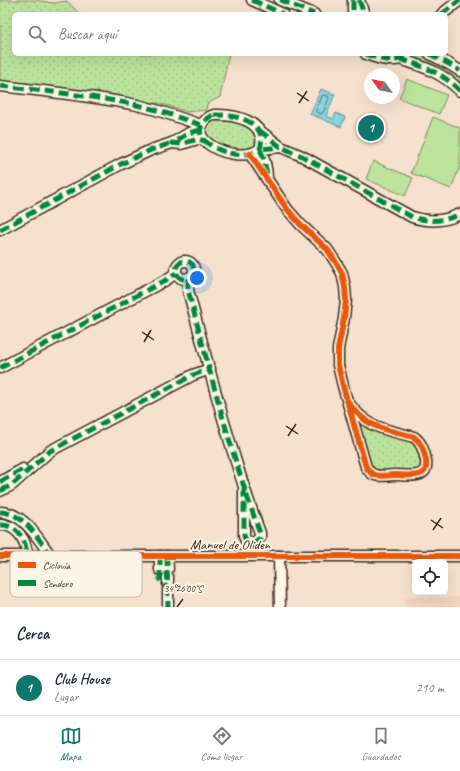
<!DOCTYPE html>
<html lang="es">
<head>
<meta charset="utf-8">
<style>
  body { margin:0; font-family:Caveat,sans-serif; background:#f2f2f3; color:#1f2937 }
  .controls { position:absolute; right:12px; bottom:12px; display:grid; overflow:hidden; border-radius:6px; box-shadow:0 4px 16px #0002 }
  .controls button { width:36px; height:36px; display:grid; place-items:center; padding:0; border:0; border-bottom:1px solid #e0e1e3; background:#fff; color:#1f2937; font:20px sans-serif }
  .compass { position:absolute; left:364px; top:68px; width:36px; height:36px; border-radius:50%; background:#fff; box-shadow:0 4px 16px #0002; rotate:303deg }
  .you { position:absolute; left:197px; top:278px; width:14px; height:14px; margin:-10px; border:3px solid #fff; border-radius:50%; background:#1a73e8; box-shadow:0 0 0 6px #1a73e833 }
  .badge { display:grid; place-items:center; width:26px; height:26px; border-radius:50%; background:#0f766e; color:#fff; font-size:13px; font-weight:700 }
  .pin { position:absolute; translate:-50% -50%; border:2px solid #fff; box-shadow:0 1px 4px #0006 }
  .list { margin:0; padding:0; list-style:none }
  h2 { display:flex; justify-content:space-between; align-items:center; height:52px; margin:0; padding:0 16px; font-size:17px }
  h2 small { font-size:13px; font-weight:400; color:#747a83 }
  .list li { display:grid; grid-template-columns:26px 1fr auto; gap:12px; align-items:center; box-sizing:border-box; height:56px; padding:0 16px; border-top:1px solid #e0e1e3 }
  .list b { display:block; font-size:15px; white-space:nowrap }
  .list p { margin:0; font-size:13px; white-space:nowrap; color:#747a83 }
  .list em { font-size:13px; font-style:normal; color:#747a83 }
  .icon { flex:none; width:22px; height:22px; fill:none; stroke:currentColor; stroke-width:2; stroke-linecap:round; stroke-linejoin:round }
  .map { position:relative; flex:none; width:460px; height:607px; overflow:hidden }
  .search { position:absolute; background:#fff; box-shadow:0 4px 16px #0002; left:12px; right:12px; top:12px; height:44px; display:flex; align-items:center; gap:10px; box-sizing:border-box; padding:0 14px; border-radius:6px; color:#747a83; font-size:15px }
  .sheet { height:108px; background:#fff }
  nav { display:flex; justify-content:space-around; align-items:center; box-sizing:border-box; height:56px; border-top:1px solid #e0e1e3; background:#fff; font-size:11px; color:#747a83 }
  nav a { display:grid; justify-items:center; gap:2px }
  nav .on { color:#0f766e }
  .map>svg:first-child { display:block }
  .built { fill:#f2d3be }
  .grass { fill:url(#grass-dots); stroke:#7c865e }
  .garden { fill:#bce39e; stroke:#7c865e }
  .water { fill:url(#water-ripples); stroke:#679194 }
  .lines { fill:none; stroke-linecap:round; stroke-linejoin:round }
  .shore { stroke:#596e6c; stroke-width:1 }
  .minor-casing { stroke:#3b2a1e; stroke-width:13 }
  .minor { stroke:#fcf5e5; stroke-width:10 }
  .quiet { stroke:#00873e; stroke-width:5; stroke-dasharray:10 5; stroke-linecap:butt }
  .cycleway-casing { stroke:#fcf5e5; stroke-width:8 }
  .cycleway { stroke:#e8590c; stroke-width:6 }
  .ticks { fill:none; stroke:#3b2a1e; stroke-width:1.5 }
  .labels { text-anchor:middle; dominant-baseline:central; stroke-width:4; stroke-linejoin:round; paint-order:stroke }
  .street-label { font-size:14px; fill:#3b2a1e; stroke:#fcf5e5 }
  .key { fill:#fcf5e5; stroke:#c2b8a9; stroke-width:1 }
  .key-label { font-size:11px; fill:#3b2a1e }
  .ticks-label { font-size:10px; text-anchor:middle; fill:#3b2a1e; stroke:#fcf5e5; stroke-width:4; stroke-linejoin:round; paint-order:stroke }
</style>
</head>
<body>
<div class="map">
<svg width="460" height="607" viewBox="0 0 460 607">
  <defs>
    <pattern id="grass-dots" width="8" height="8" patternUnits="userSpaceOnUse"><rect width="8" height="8" fill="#bce39e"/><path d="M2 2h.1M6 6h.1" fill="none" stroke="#a2c388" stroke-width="1.8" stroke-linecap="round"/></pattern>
    <pattern id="water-ripples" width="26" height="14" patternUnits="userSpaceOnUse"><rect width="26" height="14" fill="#85d5e2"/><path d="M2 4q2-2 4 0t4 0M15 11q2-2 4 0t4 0" fill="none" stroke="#74b7c1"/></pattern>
  </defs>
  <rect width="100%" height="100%" fill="#f6e1ce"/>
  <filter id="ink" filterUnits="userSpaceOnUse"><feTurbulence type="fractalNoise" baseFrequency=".025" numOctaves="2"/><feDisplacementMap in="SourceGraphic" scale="8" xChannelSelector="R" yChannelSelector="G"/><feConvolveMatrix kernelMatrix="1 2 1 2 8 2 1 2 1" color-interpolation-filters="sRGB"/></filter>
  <g filter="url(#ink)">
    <!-- built -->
    <path class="built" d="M460,597v10h-55l-1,-9z"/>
    <!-- grass -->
    <g class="grass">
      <path d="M0,0h34l20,3 13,-2 13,13h-66v40h215l-9,43 -13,7 -1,6 -19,2 -21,-7 -28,-5 -95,-15 -43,-4z"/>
      <path d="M411,54c3,0 7,-1 10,0 8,2 33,17 39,23v5c-15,-11 -33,-22 -52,-23z"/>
      <path d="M212,119h25l20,13v13l-9,6c-19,-3 -29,-2 -42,-17v-7z"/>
      <path d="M358,419l59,24 6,22c-6,10 -37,6 -49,6l-6,-7 -12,-42z"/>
    </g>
    <!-- garden -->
    <g class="garden">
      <path d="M407,79l40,16 -8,19 -40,-16z"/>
      <path d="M433,117l27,11v38l-9,23 -40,-16z"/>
      <path d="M373,161l40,17 -8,18 -39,-17z"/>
    </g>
    <!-- water -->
    <path class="water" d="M321,89l14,5 -9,22 7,3 3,-6 9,4 -4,10 -31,-13z"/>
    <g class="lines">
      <!-- shore -->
      <path class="shore" d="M323,95l5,1 1,2 -6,15 -2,1 -5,-3z"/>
      <defs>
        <g id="minor">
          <path d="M252,0l31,14"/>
          <path d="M280,0l34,14"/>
          <path d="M353,0v14"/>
          <path d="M359,0l5,14"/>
          <path d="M442,14l18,-14"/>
          <path d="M366,54c12,5 32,11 42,0"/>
          <path d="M430,54l19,10 11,7"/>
          <path d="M399,59c24,7 44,14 61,32"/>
          <path d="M0,86c46,5 92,10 137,19 22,5 43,13 64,20"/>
          <path d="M214,115c20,-1 55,6 46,34 -15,11 -42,4 -55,-8 -10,-9 -2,-23 9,-26z"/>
          <path d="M200,130l-11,3 -17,10 9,1 17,-5 7,2"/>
          <path d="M260,131l21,16 21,9 110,61c16,5 32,5 48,-3"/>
          <path d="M250,154l37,55 14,16 26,24 8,12 7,12 3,14 1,13 -2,18 -6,31v16l5,21 23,81c2,3 5,7 9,8 6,2 13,0 19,0 15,0 38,6 31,-19 -2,-7 -4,-14 -11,-19 -29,-8 -47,-8 -66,-35"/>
          <path d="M267,178c0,-10 -3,-20 -7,-29l21,-2"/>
          <path d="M0,230l121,-66 30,-14 21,-7"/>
          <circle cx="185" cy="270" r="9"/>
          <path d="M188,278v12c22,82 43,164 72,243v5l-7,5 -7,-2 -2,-5v-47"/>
          <path d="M0,368l166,-88 10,-7"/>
          <path d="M0,482l23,-13"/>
          <path d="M0,491l12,-6 38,-34 143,-76 17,-6"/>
          <path d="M0,512c24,0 38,27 51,44"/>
          <path d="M0,525c17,-1 27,16 27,31"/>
          <path d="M0,556h460"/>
          <path d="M160,556v14"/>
          <path d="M167,556l1,13"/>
          <path d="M279,556l1,51"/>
          <path d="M168,577v30"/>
        </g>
      </defs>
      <!-- minor casing -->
      <use href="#minor" class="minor-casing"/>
      <!-- minor -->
      <use href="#minor" class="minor"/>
      <!-- quiet -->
      <g class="quiet">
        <path d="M252,0l31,14"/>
        <path d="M280,0l34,14"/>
        <path d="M353,0v14"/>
        <path d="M359,0l5,14"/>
        <path d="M442,14l18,-14"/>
        <path d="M366,54c12,5 32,11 42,0"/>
        <path d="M430,54l19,10 11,7"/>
        <path d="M399,59c24,7 44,14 61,32"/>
        <path d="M0,86c46,5 92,10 137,19 22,5 43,13 64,20"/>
        <path d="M214,115c20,-1 55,6 46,34 -15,11 -42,4 -55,-8 -10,-9 -2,-23 9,-26z"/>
        <path d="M200,130l-11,3 -17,10 9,1 17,-5 7,2"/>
        <path d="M260,131l21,16 21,9 110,61c16,5 32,5 48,-3"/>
        <path d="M267,174l-4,-18 -3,-7 21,-2"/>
        <path d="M0,230l121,-66 30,-14 21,-7"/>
        <circle cx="185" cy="270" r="9"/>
        <path d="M188,278v12c22,82 43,164 72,243v5l-7,5 -7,-2 -2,-5v-47"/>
        <path d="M0,368l166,-88 10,-7"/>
        <path d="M0,482l28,-16"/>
        <path d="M0,491l12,-6 38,-34 143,-76 17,-6"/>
        <path d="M0,512c24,0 38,27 51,44"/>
        <path d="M0,525c17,-1 27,16 27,31"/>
        <path d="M160,556v24l8,9"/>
        <path d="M167,556l1,51"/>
      </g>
      <defs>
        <g id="cycleway">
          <path d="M250,154l37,55 14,16 26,24 8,12 7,12 3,14 1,13 -2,18 -6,31v16l5,21 23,81c2,3 5,7 9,8 6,2 13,0 19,0 15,0 38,6 31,-19 -2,-7 -4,-14 -11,-19 -29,-8 -47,-8 -66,-35"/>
          <path d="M0,556h460"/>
        </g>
      </defs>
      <!-- cycleway casing -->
      <use href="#cycleway" class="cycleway-casing"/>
      <!-- cycleway -->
      <use href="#cycleway" class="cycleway"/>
    </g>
  </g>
  <!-- ticks -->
  <path class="ticks" d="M297,93l12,8M299,103l8,-12M142,332l12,8M144,342l7,-12M286,426l12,8M288,436l8,-12M431,520l12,8M433,530l8,-12M177,607l6,-8"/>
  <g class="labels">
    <!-- street labels -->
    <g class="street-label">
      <text x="230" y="544">Manuel de Oliden</text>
    </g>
  </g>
  <!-- legend -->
  <rect x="10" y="551" width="132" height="46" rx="6" class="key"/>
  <rect x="18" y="562" width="18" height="6" fill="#e8590c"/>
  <rect x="18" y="580" width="18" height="6" fill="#00873e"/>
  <g class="key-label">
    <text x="43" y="569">Ciclovía</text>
    <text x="43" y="587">Sendero</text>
  </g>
  <g class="ticks-label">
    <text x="183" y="592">34°26'00"S</text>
  </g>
</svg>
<div class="controls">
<button><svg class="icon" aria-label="locate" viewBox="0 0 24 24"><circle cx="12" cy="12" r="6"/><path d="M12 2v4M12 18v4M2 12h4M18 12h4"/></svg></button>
</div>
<svg class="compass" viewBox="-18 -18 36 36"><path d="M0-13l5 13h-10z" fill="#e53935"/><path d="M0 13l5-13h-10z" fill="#747a83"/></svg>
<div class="you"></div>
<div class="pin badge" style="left:371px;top:128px">1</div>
<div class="search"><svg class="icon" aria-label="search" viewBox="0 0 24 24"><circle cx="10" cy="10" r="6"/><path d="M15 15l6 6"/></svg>Buscar aquí</div>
</div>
<section class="sheet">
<h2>Cerca<small></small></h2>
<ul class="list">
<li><span class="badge">1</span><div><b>Club House</b><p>Lugar</p></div><em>210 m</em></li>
</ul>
</section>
<nav>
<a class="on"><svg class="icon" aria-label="map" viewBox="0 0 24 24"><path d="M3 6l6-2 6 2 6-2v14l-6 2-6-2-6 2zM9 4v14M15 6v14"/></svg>Mapa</a>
<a><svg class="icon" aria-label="directions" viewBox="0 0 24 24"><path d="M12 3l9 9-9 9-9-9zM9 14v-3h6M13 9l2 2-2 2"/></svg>Cómo llegar</a>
<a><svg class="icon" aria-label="saved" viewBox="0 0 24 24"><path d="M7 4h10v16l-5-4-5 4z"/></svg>Guardados</a>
</nav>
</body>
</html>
